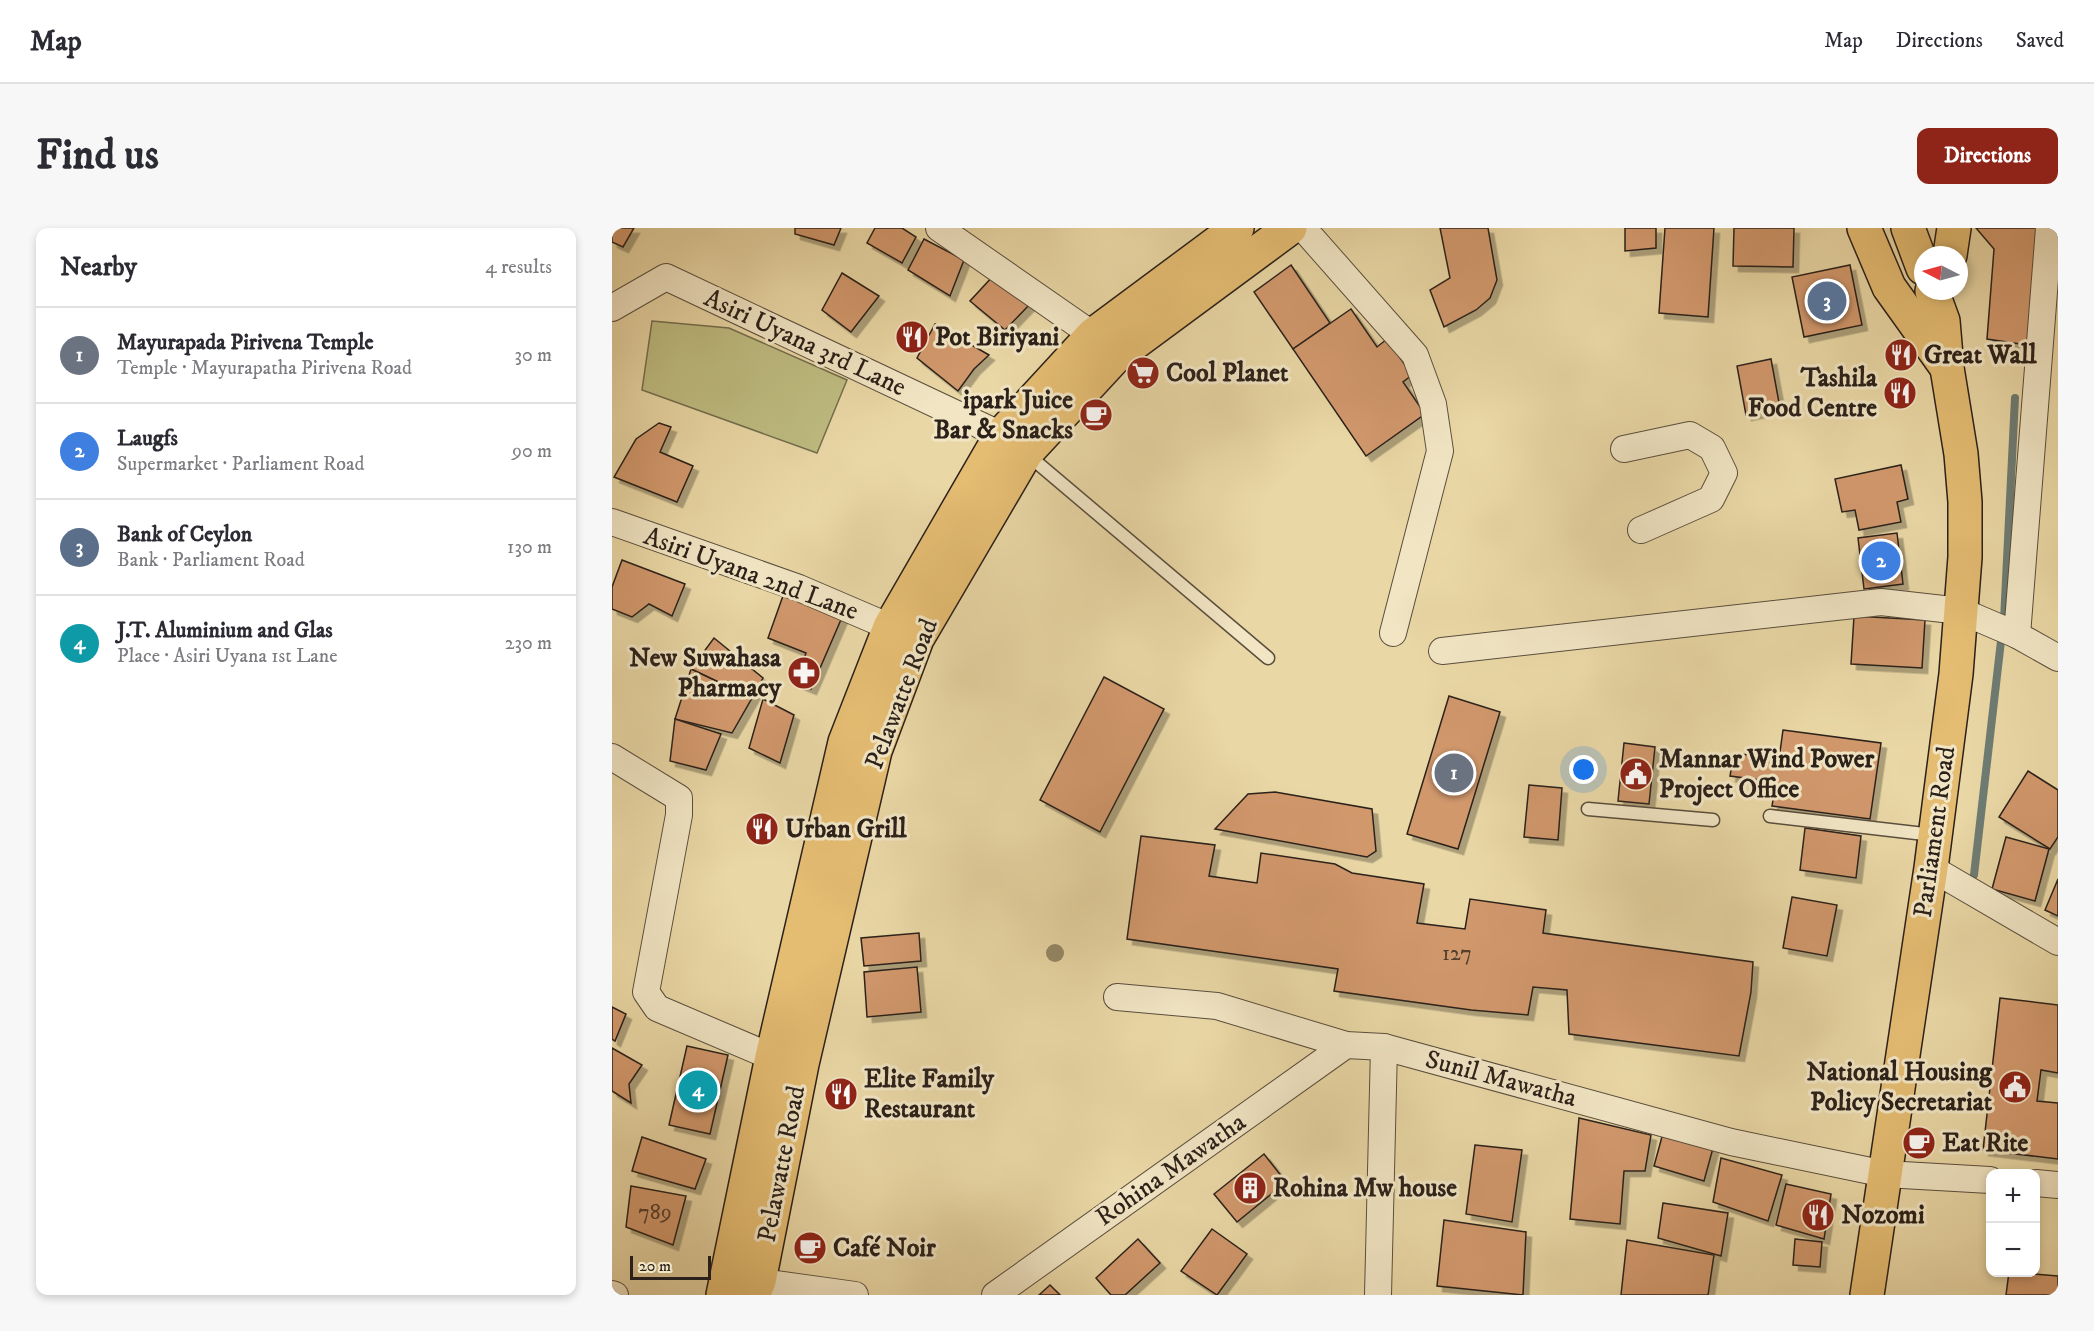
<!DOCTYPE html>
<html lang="en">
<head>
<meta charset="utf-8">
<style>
  body { margin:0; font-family:"IM FELL DW Pica",serif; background:#f7f7f7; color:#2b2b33 }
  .controls { position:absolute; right:18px; bottom:18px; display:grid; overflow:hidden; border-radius:12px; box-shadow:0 3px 9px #0003 }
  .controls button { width:54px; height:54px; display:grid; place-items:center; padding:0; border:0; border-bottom:2px solid #e1e1e2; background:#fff; color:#2b2b33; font:30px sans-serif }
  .compass { position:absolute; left:1302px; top:18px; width:54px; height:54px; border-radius:50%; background:#fff; box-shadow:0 3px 9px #0003; rotate:276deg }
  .scale { position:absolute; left:18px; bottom:15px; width:81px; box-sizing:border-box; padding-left:6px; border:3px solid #2b211a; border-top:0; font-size:16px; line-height:21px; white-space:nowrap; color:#2b211a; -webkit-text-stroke:4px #f1e5c4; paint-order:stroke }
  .you { position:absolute; left:972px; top:542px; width:21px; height:21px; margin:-15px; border:4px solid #fff; border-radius:50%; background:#1a73e8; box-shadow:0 0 0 9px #1a73e833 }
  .badge { display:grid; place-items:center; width:39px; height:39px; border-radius:50%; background:#8f2418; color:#fff; font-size:20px; font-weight:700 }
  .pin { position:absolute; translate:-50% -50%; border:3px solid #fff; box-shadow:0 2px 6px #0006 }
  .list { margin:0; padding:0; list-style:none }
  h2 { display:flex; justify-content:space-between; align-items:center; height:78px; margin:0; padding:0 24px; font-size:26px }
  h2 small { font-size:20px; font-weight:400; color:#7c7c81 }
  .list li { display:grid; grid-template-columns:39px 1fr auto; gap:18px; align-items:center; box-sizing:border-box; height:96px; padding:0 24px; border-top:2px solid #e1e1e2 }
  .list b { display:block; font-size:22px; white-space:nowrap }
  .list p { margin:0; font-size:20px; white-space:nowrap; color:#7c7c81 }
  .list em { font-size:20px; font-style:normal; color:#7c7c81 }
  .map { position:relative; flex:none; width:1446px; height:1067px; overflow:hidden; border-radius:12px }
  header { display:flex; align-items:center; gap:36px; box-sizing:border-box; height:84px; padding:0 30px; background:#fff; border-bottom:2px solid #e1e1e2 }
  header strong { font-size:28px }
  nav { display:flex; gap:33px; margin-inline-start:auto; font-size:21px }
  .intro { display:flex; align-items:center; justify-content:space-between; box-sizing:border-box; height:144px; padding:0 36px }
  h1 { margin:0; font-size:42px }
  .button { padding:15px 27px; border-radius:12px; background:#8f2418; color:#fff; font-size:21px; font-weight:700 }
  main { display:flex; gap:36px; padding:0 36px }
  aside { flex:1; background:#fff; border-radius:12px; box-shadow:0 3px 9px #0003 }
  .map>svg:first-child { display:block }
  .green { fill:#bebc81; stroke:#746e4e; stroke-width:1.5 }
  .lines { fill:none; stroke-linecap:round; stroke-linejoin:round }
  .stream { stroke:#6e7c73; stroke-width:8 }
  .building { fill:#d1986c; stroke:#2b211a; stroke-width:1.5; filter:url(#shadow) }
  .lane-casing { stroke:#5a4e3d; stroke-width:15 }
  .street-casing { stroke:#5a4e3d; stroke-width:28 }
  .primary-casing { stroke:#2b211a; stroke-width:36 }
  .lane { stroke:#f1e5c4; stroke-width:12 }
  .street { stroke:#f1e5c4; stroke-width:26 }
  .primary { stroke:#e4bc72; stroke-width:33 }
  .tree { fill:#958867 }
  .labels { text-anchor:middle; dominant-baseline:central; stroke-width:6; stroke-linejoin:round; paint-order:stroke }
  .number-label { font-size:22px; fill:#543f2e }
  .poi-label { font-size:26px; font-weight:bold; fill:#2b211a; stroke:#f1e5c4; text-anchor:start }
  .street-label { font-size:26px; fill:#2b211a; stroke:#f1e5c4 }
</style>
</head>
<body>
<header>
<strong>Map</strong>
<nav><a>Map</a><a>Directions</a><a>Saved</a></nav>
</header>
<div class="intro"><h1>Find us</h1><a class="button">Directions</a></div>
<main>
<aside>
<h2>Nearby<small>4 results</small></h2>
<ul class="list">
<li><span class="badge" style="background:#6b7280">1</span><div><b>Mayurapada Pirivena Temple</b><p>Temple · Mayurapatha Pirivena Road</p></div><em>30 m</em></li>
<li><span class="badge" style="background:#3f7fe0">2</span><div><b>Laugfs</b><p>Supermarket · Parliament Road</p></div><em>90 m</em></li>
<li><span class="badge" style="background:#5c6f8a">3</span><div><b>Bank of Ceylon</b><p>Bank · Parliament Road</p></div><em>130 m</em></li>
<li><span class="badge" style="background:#0f9aa8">4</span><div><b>J.T. Aluminium and Glas</b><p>Place · Asiri Uyana 1st Lane</p></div><em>230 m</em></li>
</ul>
</aside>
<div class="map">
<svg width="1446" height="1067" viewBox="0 0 1446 1067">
  <defs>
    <filter id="shadow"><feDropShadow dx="5.5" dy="5.5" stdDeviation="0" flood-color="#0004"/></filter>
  </defs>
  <rect width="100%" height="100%" fill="#e9d7a5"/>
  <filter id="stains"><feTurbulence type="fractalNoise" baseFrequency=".00333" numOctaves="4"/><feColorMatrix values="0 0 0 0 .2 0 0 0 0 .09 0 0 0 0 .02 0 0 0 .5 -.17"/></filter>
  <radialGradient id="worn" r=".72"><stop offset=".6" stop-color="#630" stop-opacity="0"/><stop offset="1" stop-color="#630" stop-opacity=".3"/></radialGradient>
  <!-- green -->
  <path class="green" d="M40,93l77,7 118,52 -30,73 -175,-63z"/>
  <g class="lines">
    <!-- stream -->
    <g class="stream">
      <path d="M1392,392l11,-222"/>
      <path d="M1362,647l27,-234"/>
    </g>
  </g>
  <!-- building -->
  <g class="building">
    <path d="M0,0h22l-11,19 -11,-5z"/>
    <path d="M183,0h46l-7,17 -39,-11z"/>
    <path d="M263,0h27l14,9 -14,26 -35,-20z"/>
    <path d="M828,0h48l9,52 -7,18 -14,12 -32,17 -14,-37 20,-12z"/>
    <path d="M1013,0h31v20l-31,3z"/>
    <path d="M1053,0h49l-6,89 -49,-4z"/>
    <path d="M1122,0h60l-1,39 -60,-1z"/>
    <path d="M1364,0h64l-6,118 -47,-7 7,-90z"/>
    <path d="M312,11l40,21 -14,36 -42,-26z"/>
    <path d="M679,37l39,58 -37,26 -39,-57z"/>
    <path d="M1238,37l12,60 -58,12 -12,-60z"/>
    <path d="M230,45l37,23 -28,36 -29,-22z"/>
    <path d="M382,47l39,26 -28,29 -35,-29z"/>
    <path d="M739,81l26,38 10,-8 25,36 -9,7 22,32 -59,42 -73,-107z"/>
    <path d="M323,96l54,31 -15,14 -16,22 -41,-33z"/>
    <path d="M1159,131l9,49 -34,7 -9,-49z"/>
    <path d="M47,195l12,4 -11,25 33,14 -16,36 -63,-25 22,-38z"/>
    <path d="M1289,237l7,34 -11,3 4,20 -42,8 -4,-20 -13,2 -7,-33z"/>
    <path d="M1285,305l6,51 -39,5 -6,-51z"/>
    <path d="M10,332l63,24 -13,32 -23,-12 -17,13 -20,-8v-22z"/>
    <path d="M172,365l59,22 -32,74 -15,-6 10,-30 -38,-15z"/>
    <path d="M1242,388l71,4 -3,48 -71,-4z"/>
    <path d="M102,410l49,40 -11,20 -61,-29z"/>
    <path d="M79,441l61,29 -20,35 -57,-14z"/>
    <path d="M492,449l60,32 -64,123 -60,-32z"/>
    <path d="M837,468l51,16 -42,137 -51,-15z"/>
    <path d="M151,471l31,16 -14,48 -31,-15z"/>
    <path d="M63,491l46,15 -15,36 -36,-9z"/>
    <path d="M1171,502l98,13 -11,76 -98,-13 4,-24 -46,-6 4,-23 45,6z"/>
    <path d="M1012,515l31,4 -6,57 -31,-3z"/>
    <path d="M1416,543l30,19v47l-8,12 -51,-32z"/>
    <path d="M917,557l33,3 -4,52 -34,-3z"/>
    <path d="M663,564l97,17 4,42 -9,6 -152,-28 33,-35z"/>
    <path d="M1193,600l56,8 -5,42 -56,-8z"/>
    <path d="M529,608l74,9 -6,31 48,7 4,-30 74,11 17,9 72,11 -7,39 48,6 5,-30 76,11 -3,23 210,29 -2,30 -12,64 -170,-22 -2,-44 -34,-3 -5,28 -57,-5 -137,-19 4,-22 -211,-30z"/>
    <path d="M1394,609l43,12 -14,52 -43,-12z"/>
    <path d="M1446,651v37l-13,-6z"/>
    <path d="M1180,669l45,8 -10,51 -44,-8z"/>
    <path d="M307,705l2,28 -57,5 -3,-28z"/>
    <path d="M305,739l4,45 -54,5 -3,-45z"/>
    <path d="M1388,770l58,7v68l-17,-3 -4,31 21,2v56l-75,-9z"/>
    <path d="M0,779l14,7 -11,27 -3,-2z"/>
    <path d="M75,818l41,9 -18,79 -41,-9z"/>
    <path d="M0,820l30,17 -13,19 2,19 -19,-12z"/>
    <path d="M967,890l72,17 -6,36h-21l-4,53 -50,-5z"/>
    <path d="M1051,905l50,15 -9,33 -50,-15z"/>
    <path d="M30,909l64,22 -11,30 -63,-18z"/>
    <path d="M863,917l47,5 -10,72 -46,-8z"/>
    <path d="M652,926l22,28 -49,40 -23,-28z"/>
    <path d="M1109,930l61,17 -14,46 -55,-19z"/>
    <path d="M1174,956l45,10 -7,45 -48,-14z"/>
    <path d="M19,958l55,10 -13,49 -47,-18z"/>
    <path d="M1051,975l65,10 -7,43 -63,-18z"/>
    <path d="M832,992l82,12 -3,63 -86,-9z"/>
    <path d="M600,1001l35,25 -30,41 -36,-24z"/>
    <path d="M526,1011l22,24 -35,32h-14l-15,-17z"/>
    <path d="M1183,1011l27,3 -2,25 -27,-2z"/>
    <path d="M1015,1012l87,15 -6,40h-87z"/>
    <path d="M1397,1044l49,4v19h-52z"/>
    <path d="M438,1057l10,10h-21z"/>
  </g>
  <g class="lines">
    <defs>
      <g id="lane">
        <path d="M416,227l240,203"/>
        <path d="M976,581l125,11"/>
        <path d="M1158,588l163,19"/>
      </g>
      <g id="street">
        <path d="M327,0l154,107 13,13"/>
        <path d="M691,0l112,127 18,49 7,47 -47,182"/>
        <path d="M0,80l54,-31 335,158"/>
        <path d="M1012,221l66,-14 22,13 12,25 -13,26 -70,31"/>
        <path d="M0,294l187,66 91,39"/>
        <path d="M1405,407l32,-407"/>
        <path d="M830,423l439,-49 80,9 56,24 41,23"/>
        <path d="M0,529l67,41v17l-33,177 11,16 115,49 18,4"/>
        <path d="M1319,640l127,74"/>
        <path d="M505,769l100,9 129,39 38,2 347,95 154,32 105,6"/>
        <path d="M1424,955l22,2"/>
        <path d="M128,1051l115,16"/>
        <path d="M0,1066l3,1"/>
        <path d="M383,1067l351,-250"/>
        <path d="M766,1067l6,-248"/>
      </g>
      <g id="primary">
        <path d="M1252,0l25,59 58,81"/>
        <path d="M1296,0l15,40"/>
        <path d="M1338,27l4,-27"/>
        <path d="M111,1067l49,-238 73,-315 45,-115 111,-192 92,-100 144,-107"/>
        <path d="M141,1067l6,-14 43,-217 73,-313 42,-112 109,-186 88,-95 176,-130"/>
        <path d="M1255,1067l64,-427 25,-194 9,-117v-55l-4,-48 -14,-86 -4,-47 -11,-30"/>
      </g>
    </defs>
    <!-- lane casing -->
    <use href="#lane" class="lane-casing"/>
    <!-- street casing -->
    <use href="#street" class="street-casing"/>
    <!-- primary casing -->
    <use href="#primary" class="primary-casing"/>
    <!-- lane -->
    <use href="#lane" class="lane"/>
    <!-- street -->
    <use href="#street" class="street"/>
    <!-- primary -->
    <use href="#primary" class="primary"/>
  </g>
  <!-- trees -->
  <circle class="tree" cx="443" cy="725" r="9"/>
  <!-- icons -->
  <defs>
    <symbol id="restaurant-disc" viewBox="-11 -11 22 22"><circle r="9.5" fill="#8f2418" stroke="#f1e5c4"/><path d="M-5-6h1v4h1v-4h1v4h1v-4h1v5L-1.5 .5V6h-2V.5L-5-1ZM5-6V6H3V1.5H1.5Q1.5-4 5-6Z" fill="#fff"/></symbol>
    <symbol id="supermarket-disc" viewBox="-11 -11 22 22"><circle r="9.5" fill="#8f2418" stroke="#f1e5c4"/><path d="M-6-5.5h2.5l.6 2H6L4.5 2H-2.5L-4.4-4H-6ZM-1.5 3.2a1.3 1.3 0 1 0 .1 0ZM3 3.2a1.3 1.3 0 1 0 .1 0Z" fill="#fff"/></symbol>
    <symbol id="cafe-disc" viewBox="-11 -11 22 22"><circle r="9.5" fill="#8f2418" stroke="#f1e5c4"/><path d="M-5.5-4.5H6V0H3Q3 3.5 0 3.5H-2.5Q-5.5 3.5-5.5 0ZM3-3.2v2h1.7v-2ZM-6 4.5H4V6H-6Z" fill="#fff"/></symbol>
    <symbol id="pharmacy-disc" viewBox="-11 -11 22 22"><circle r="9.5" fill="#8f2418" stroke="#f1e5c4"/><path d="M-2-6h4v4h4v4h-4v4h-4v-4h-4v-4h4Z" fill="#fff"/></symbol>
    <symbol id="civic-disc" viewBox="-11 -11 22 22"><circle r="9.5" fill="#8f2418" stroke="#f1e5c4"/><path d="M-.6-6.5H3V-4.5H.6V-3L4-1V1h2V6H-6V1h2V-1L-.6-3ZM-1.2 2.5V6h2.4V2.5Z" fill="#fff"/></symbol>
    <symbol id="building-disc" viewBox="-11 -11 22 22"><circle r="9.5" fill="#8f2418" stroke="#f1e5c4"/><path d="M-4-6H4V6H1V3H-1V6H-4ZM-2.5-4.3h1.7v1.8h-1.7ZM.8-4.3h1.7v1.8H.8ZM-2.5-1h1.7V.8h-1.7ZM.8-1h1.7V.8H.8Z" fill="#fff"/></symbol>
  </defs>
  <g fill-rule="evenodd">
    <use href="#restaurant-disc" x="281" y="90" width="38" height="38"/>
    <use href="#restaurant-disc" x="1270" y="108" width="38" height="38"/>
    <use href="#supermarket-disc" x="512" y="126" width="38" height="38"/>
    <use href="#restaurant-disc" x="1269" y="146" width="38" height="38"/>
    <use href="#cafe-disc" x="465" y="168" width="38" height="38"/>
    <use href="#pharmacy-disc" x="173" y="426" width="38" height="38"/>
    <use href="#civic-disc" x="1005" y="527" width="38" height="38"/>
    <use href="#restaurant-disc" x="131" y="582" width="38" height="38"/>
    <use href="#civic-disc" x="1384" y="840" width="38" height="38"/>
    <use href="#restaurant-disc" x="210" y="847" width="38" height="38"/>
    <use href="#cafe-disc" x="1288" y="896" width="38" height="38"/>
    <use href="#building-disc" x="619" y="941" width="38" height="38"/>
    <use href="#restaurant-disc" x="1187" y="968" width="38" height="38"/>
    <use href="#cafe-disc" x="179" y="1001" width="38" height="38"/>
  </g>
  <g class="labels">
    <!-- number labels -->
    <g class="number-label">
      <text x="845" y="725">127</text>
      <text x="43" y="984">789</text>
    </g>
    <!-- poi labels -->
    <g class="poi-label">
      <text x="323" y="109">Pot Biriyani</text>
      <text x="1312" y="127">Great Wall</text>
      <text x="554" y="145">Cool Planet</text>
      <text x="1265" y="150" text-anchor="end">Tashila<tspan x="1265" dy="30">Food Centre</tspan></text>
      <text x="461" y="172" text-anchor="end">ipark Juice<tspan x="461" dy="30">Bar &amp; Snacks</tspan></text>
      <text x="169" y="430" text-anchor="end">New Suwahasa<tspan x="169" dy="30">Pharmacy</tspan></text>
      <text x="1047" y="531">Mannar Wind Power<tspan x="1047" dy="30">Project Office</tspan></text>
      <text x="173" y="601">Urban Grill</text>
      <text x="1380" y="844" text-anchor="end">National Housing<tspan x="1380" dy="30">Policy Secretariat</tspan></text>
      <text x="252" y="851">Elite Family<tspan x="252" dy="30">Restaurant</tspan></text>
      <text x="1330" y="915">Eat Rite</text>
      <text x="661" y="960">Rohina Mw house</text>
      <text x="1229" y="987">Nozomi</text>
      <text x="221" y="1020">Café Noir</text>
    </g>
    <!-- street labels -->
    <g class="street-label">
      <text transform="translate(193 115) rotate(25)">Asiri Uyana 3rd Lane</text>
      <text transform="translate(139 346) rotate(20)">Asiri Uyana 2nd Lane</text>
      <text transform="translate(290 466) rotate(-69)">Pelawatte Road</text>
      <text transform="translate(1323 604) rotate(-82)">Parliament Road</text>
      <text transform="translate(889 851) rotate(15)">Sunil Mawatha</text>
      <text transform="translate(170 936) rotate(-79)">Pelawatte Road</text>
      <text transform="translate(559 942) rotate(-35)">Rohina Mawatha</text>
    </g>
  </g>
  <rect width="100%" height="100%" filter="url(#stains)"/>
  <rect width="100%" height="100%" fill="url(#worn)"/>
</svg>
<div class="controls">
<button>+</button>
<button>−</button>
</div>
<svg class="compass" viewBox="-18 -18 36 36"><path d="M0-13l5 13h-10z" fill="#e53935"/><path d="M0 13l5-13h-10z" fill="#7c7c81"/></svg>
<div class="scale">20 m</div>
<div class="you"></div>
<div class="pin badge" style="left:842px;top:545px;background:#6b7280">1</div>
<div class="pin badge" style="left:1269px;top:333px;background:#3f7fe0">2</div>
<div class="pin badge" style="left:1215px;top:73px;background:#5c6f8a">3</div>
<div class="pin badge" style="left:86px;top:862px;background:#0f9aa8">4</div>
</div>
</main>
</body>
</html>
